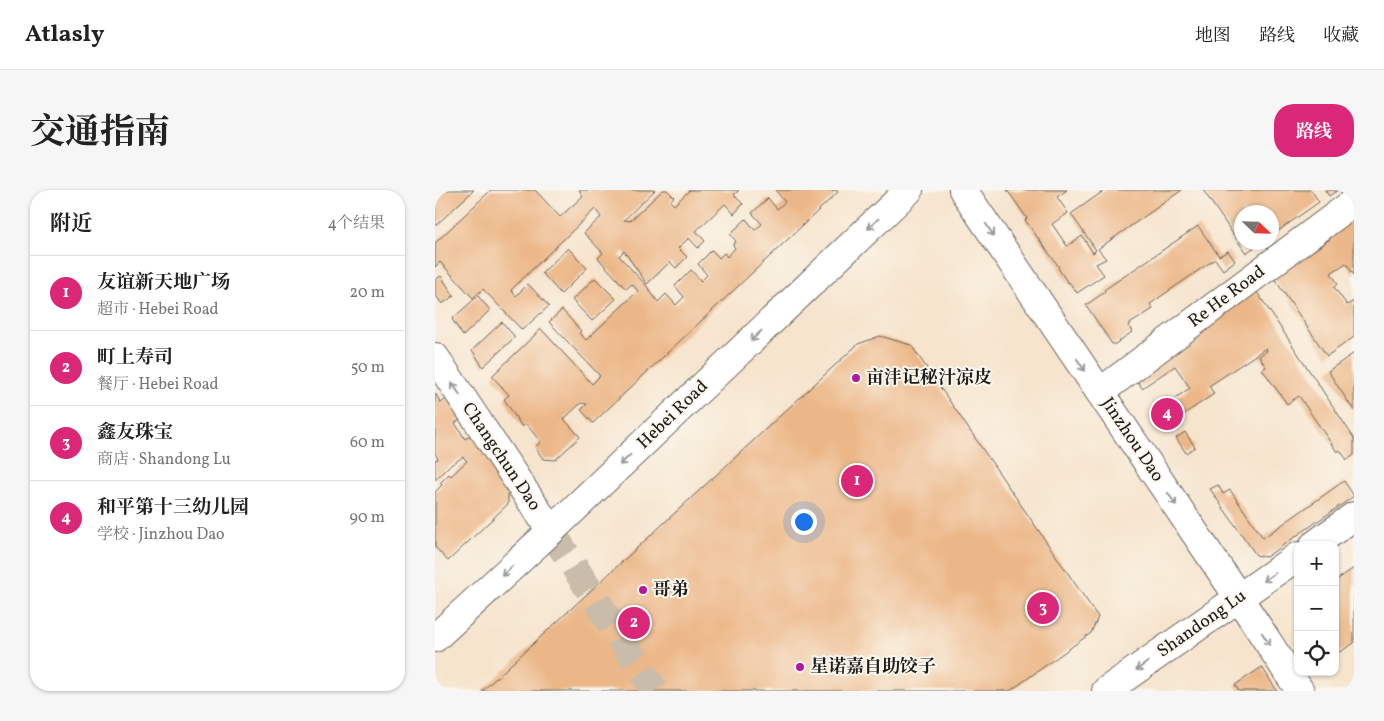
<!DOCTYPE html>
<html lang="zh">
<head>
<meta charset="utf-8">
<style>
  body { margin:0; font-family:Vollkorn,"Noto Serif SC",serif; background:#f6f6f6; color:#222 }
  .controls { position:absolute; right:15px; bottom:15px; display:grid; overflow:hidden; border-radius:10px; box-shadow:0 1px 4px #0004 }
  .controls button { width:45px; height:45px; display:grid; place-items:center; padding:0; border:0; border-bottom:1px solid #e0e0e0; background:#fff; color:#222; font:25px sans-serif }
  .compass { position:absolute; left:799px; top:15px; width:45px; height:45px; border-radius:50%; background:#fff; box-shadow:0 1px 4px #0004; rotate:113deg }
  .you { position:absolute; left:368px; top:331px; width:18px; height:18px; margin:-12px; border:4px solid #fff; border-radius:50%; background:#1a73e8; box-shadow:0 0 0 8px #1a73e833 }
  .badge { display:grid; place-items:center; width:32px; height:32px; border-radius:50%; background:#db2777; color:#fff; font-size:16px; font-weight:700 }
  .pin { position:absolute; translate:-50% -50%; border:2px solid #fff; box-shadow:0 1px 5px #0006 }
  .list { margin:0; padding:0; list-style:none }
  h2 { display:flex; justify-content:space-between; align-items:center; height:65px; margin:0; padding:0 20px; font-size:21px }
  h2 small { font-size:16px; font-weight:400; color:#767676 }
  .list li { display:grid; grid-template-columns:32px 1fr auto; gap:15px; align-items:center; box-sizing:border-box; height:75px; padding:0 20px; border-top:1px solid #e0e0e0 }
  .list b { display:block; font-size:19px; white-space:nowrap }
  .list p { margin:0; font-size:16px; white-space:nowrap; color:#767676 }
  .list em { font-size:16px; font-style:normal; color:#767676 }
  .icon { flex:none; width:28px; height:28px; fill:none; stroke:currentColor; stroke-width:2; stroke-linecap:round; stroke-linejoin:round }
  .map { position:relative; flex:none; width:919px; height:501px; overflow:hidden; border-radius:20px }
  header { display:flex; align-items:center; gap:30px; box-sizing:border-box; height:70px; padding:0 25px; background:#fff; border-bottom:1px solid #e0e0e0 }
  header strong { font-size:24px }
  nav { display:flex; gap:28px; margin-inline-start:auto; font-size:18px }
  .intro { display:flex; align-items:center; justify-content:space-between; box-sizing:border-box; height:120px; padding:0 30px }
  h1 { margin:0; font-size:35px }
  .button { padding:12px 22px; border-radius:20px; background:#db2777; color:#fff; font-size:18px; font-weight:700 }
  main { display:flex; gap:30px; padding:0 30px }
  aside { flex:1; background:#fff; border-radius:20px; box-shadow:0 1px 4px #0004 }
  .map>svg:first-child { display:block }
  .building { fill:#ecb788 }
  .lines { fill:none; stroke-linecap:round; stroke-linejoin:round }
  .minor-tunnel { stroke:#cabcaa; stroke-width:28; stroke-dasharray:28 14; stroke-linecap:butt }
  .minor-casing { stroke:#68625a; stroke-width:30 }
  .minor { stroke:#fff; stroke-width:28 }
  .oneway { stroke:#999 }
  .poi-dot { fill:#b5179e; stroke:#fbf7ec; stroke-width:2 }
  .labels { text-anchor:middle; dominant-baseline:central; stroke-width:4; stroke-linejoin:round; paint-order:stroke }
  .street-label { font-size:18px; fill:#1c1c1c; stroke:#fbf7ec }
  .poi-label { font-size:18px; font-weight:bold; fill:#1c1c1c; stroke:#fbf7ec; text-anchor:start }
</style>
</head>
<body>
<header>
<strong>Atlasly</strong>
<nav><a>地图</a><a>路线</a><a>收藏</a></nav>
</header>
<div class="intro"><h1>交通指南</h1><a class="button">路线</a></div>
<main>
<aside>
<h2>附近<small>4个结果</small></h2>
<ul class="list">
<li><span class="badge">1</span><div><b>友谊新天地广场</b><p>超市 · Hebei Road</p></div><em>20 m</em></li>
<li><span class="badge">2</span><div><b>町上寿司</b><p>餐厅 · Hebei Road</p></div><em>50 m</em></li>
<li><span class="badge">3</span><div><b>鑫友珠宝</b><p>商店 · Shandong Lu</p></div><em>60 m</em></li>
<li><span class="badge">4</span><div><b>和平第十三幼儿园</b><p>学校 · Jinzhou Dao</p></div><em>90 m</em></li>
</ul>
</aside>
<div class="map">
<svg width="919" height="501" viewBox="0 0 919 501">
  <rect width="100%" height="100%" fill="#fbf7ec"/>
  <filter id="ink" filterUnits="userSpaceOnUse"><feTurbulence type="fractalNoise" baseFrequency=".02" numOctaves="2"/><feDisplacementMap in="SourceGraphic" scale="10" xChannelSelector="R" yChannelSelector="G"/><feConvolveMatrix kernelMatrix="1 2 1 2 8 2 1 2 1" color-interpolation-filters="sRGB"/></filter>
  <filter id="wash" filterUnits="userSpaceOnUse"><feTurbulence type="fractalNoise" baseFrequency=".0096" numOctaves="4" result="noise"/><feDisplacementMap in="SourceGraphic" scale="20" xChannelSelector="R" yChannelSelector="G"/><feGaussianBlur stdDeviation="1.12" result="paint"/><feColorMatrix in="noise" values="0 0 0 0 0 0 0 0 0 0 0 0 0 0 0 0 0 1.4 0 .05"/><feComposite in="paint" operator="in"/></filter>
  <g filter="url(#wash)">
    <rect width="100%" height="100%" fill="#f6e4cd"/>
    <g id="blocks">
      <!-- building -->
      <g class="building">
        <path d="M0,0h39l-39,36z"/>
        <path d="M56,0h44l25,27 23,-21 -4,-6h76l-31,30 6,1 33,-31h4l7,7 -4,4 4,4 16,-15h49l-5,5 9,9 -9,10 -9,-10 -29,27 9,10 -7,7 -9,-10 -11,10 9,9 -11,11 -6,-6 -23,22 -23,-33 -5,5 26,28 13,18 8,-8 10,11 8,-8 -9,-11 16,-16 10,11 6,-6 -9,-11 14,-14 7,8 5,-5 3,4 8,-9 -2,-3 3,-4 -6,-7 16,-15 9,11 7,-6 -10,-11 16,-15 9,11 8,-7 -9,-11 1,-1h59l2,2 -245,231 -12,-13 6,-6 -6,-1 -17,16 16,18 -25,23 -12,-1 -8,-12 6,-5 -1,-1 -14,-17 -4,3 -18,-28 5,-4 -17,-19 49,-47 51,55 8,-8 -51,-54 13,-12 19,21 -2,2 7,7 52,-49 -6,-7 -6,5 -28,-31 5,-5 -19,-20 17,-16 -6,-8 -84,81 5,6 12,-12 21,22 -27,24 -39,-41 -10,9 -33,-36 -5,5v-24z"/>
        <path d="M572,0h60l-10,7 11,16 -16,11 15,22 15,-10 11,17 3,-3 -25,-36 34,-24h77l-84,59 8,10 -10,5 8,11 -27,18 -8,-11 -1,1 -10,-15 1,-1 -34,-47 2,-2z"/>
        <path d="M768,0h108l8,12 -48,34v-24h-30v30h21l-16,11z"/>
        <path d="M890,0h13l-9,6z"/>
        <path d="M919,24v61l-8,-12 -15,10 7,11 -4,3 13,18 7,-4v36l-27,19 -53,-78 56,-39 -4,-6z"/>
        <path d="M763,36l21,30 9,-5 7,10 -12,9 -8,-11 -65,45 3,5 -25,16 4,7 -17,12h-3l-26,-39 19,-13 -1,-2z"/>
        <path d="M133,58l19,20 -26,26 -19,-21z"/>
        <path d="M6,86l13,20 -12,8 -7,-10v-14z"/>
        <path d="M160,88l21,21 -24,22 -20,-21z"/>
        <path d="M818,96l101,152v17l-7,5 -7,-10 -3,2 -38,-56 -12,8 -25,-35 4,-2 -7,-11 8,-5 -1,-3 -57,38 5,8 -33,22 -10,-15 19,-13 -15,-22 -33,22 -9,-14z"/>
        <path d="M43,106l12,14 -27,26 -11,-17z"/>
        <path d="M67,132l13,15 -32,30 -11,-17z"/>
        <path d="M445,146l31,9 187,272 -7,16 -81,58h-528l376,-347z"/>
        <path d="M919,163v58l-26,-40z"/>
        <path d="M0,203l6,10 8,-6 13,21 -7,5 10,16 8,-5 35,53v17l-60,57 -13,-14v-55l7,-7 -2,-2 9,-9 2,2 16,-15 -4,-4 -14,9 -14,14v-20l3,-1 -3,-6z"/>
        <path d="M750,242l10,15 -9,6 -10,-15z"/>
        <path d="M909,291l10,15 -88,61 -10,-2 -46,-66 8,-4 5,9 7,-4 33,48z"/>
        <path d="M919,378v75l-14,9 -5,-6v-65z"/>
        <path d="M827,477l15,24h-38l-4,-6z"/>
      </g>
    </g>
  </g>
  <g filter="url(#ink)">
    <use href="#blocks" fill-opacity="0" stroke="#68625a" stroke-width="1"/>
    <g class="lines">
      <!-- minor-tunnel -->
      <path class="minor-tunnel" d="M116,341l104,160"/>
      <defs>
        <g id="minor">
          <path d="M528,0l276,408 61,93"/>
          <path d="M0,167l116,174"/>
          <path d="M665,202l254,-190"/>
          <path d="M879,355l40,-29"/>
          <path d="M0,448l116,-107 358,-341"/>
          <path d="M671,501l192,-135"/>
        </g>
      </defs>
      <!-- minor casing -->
      <use href="#minor" class="minor-casing"/>
      <!-- minor -->
      <use href="#minor" class="minor"/>
    </g>
    <!-- one-way arrows -->
    <defs><path id="oneway-shaft" d="M-6 0H5M1.5-3L5.5 0L1.5 3" fill="none" stroke-width="1.6" stroke-linecap="round" stroke-linejoin="round" transform="scale(1.25)"/></defs>
    <g class="oneway">
      <use href="#oneway-shaft" transform="translate(438 34) rotate(136)"/>
      <use href="#oneway-shaft" transform="translate(555 40) rotate(56)"/>
      <use href="#oneway-shaft" transform="translate(321 146) rotate(136)"/>
      <use href="#oneway-shaft" transform="translate(646 175) rotate(56)"/>
      <use href="#oneway-shaft" transform="translate(21 199) rotate(-124)"/>
      <use href="#oneway-shaft" transform="translate(190 270) rotate(136)"/>
      <use href="#oneway-shaft" transform="translate(737 309) rotate(56)"/>
      <use href="#oneway-shaft" transform="translate(72 381) rotate(137)"/>
      <use href="#oneway-shaft" transform="translate(834 387) rotate(145)"/>
      <use href="#oneway-shaft" transform="translate(831 449) rotate(57)"/>
      <use href="#oneway-shaft" transform="translate(707 476) rotate(145)"/>
    </g>
  </g>
  <!-- markers -->
  <g class="poi-dot">
    <circle cx="421" cy="188" r="5"/>
    <circle cx="208" cy="400" r="5"/>
    <circle cx="365" cy="477" r="5"/>
  </g>
  <g class="labels">
    <!-- street labels -->
    <g class="street-label">
      <text transform="translate(792 107) rotate(-37)">Re He Road</text>
      <text transform="translate(238 225) rotate(-44)">Hebei Road</text>
      <text transform="translate(697 250) rotate(56)">Jinzhou Dao</text>
      <text transform="translate(66 267) rotate(56)">Changchun Dao</text>
      <text transform="translate(767 434) rotate(-35)">Shandong Lu</text>
    </g>
    <!-- poi labels -->
    <g class="poi-label">
      <text x="431" y="188">亩沣记秘汁凉皮</text>
      <text x="218" y="400">哥弟</text>
      <text x="375" y="477">星诺嘉自助饺子</text>
    </g>
  </g>
</svg>
<div class="controls">
<button>+</button>
<button>−</button>
<button><svg class="icon" aria-label="locate" viewBox="0 0 24 24"><circle cx="12" cy="12" r="6"/><path d="M12 2v4M12 18v4M2 12h4M18 12h4"/></svg></button>
</div>
<svg class="compass" viewBox="-18 -18 36 36"><path d="M0-13l5 13h-10z" fill="#e53935"/><path d="M0 13l5-13h-10z" fill="#767676"/></svg>
<div class="you"></div>
<div class="pin badge" style="left:422px;top:291px">1</div>
<div class="pin badge" style="left:199px;top:433px">2</div>
<div class="pin badge" style="left:608px;top:418px">3</div>
<div class="pin badge" style="left:732px;top:224px">4</div>
</div>
</main>
</body>
</html>
